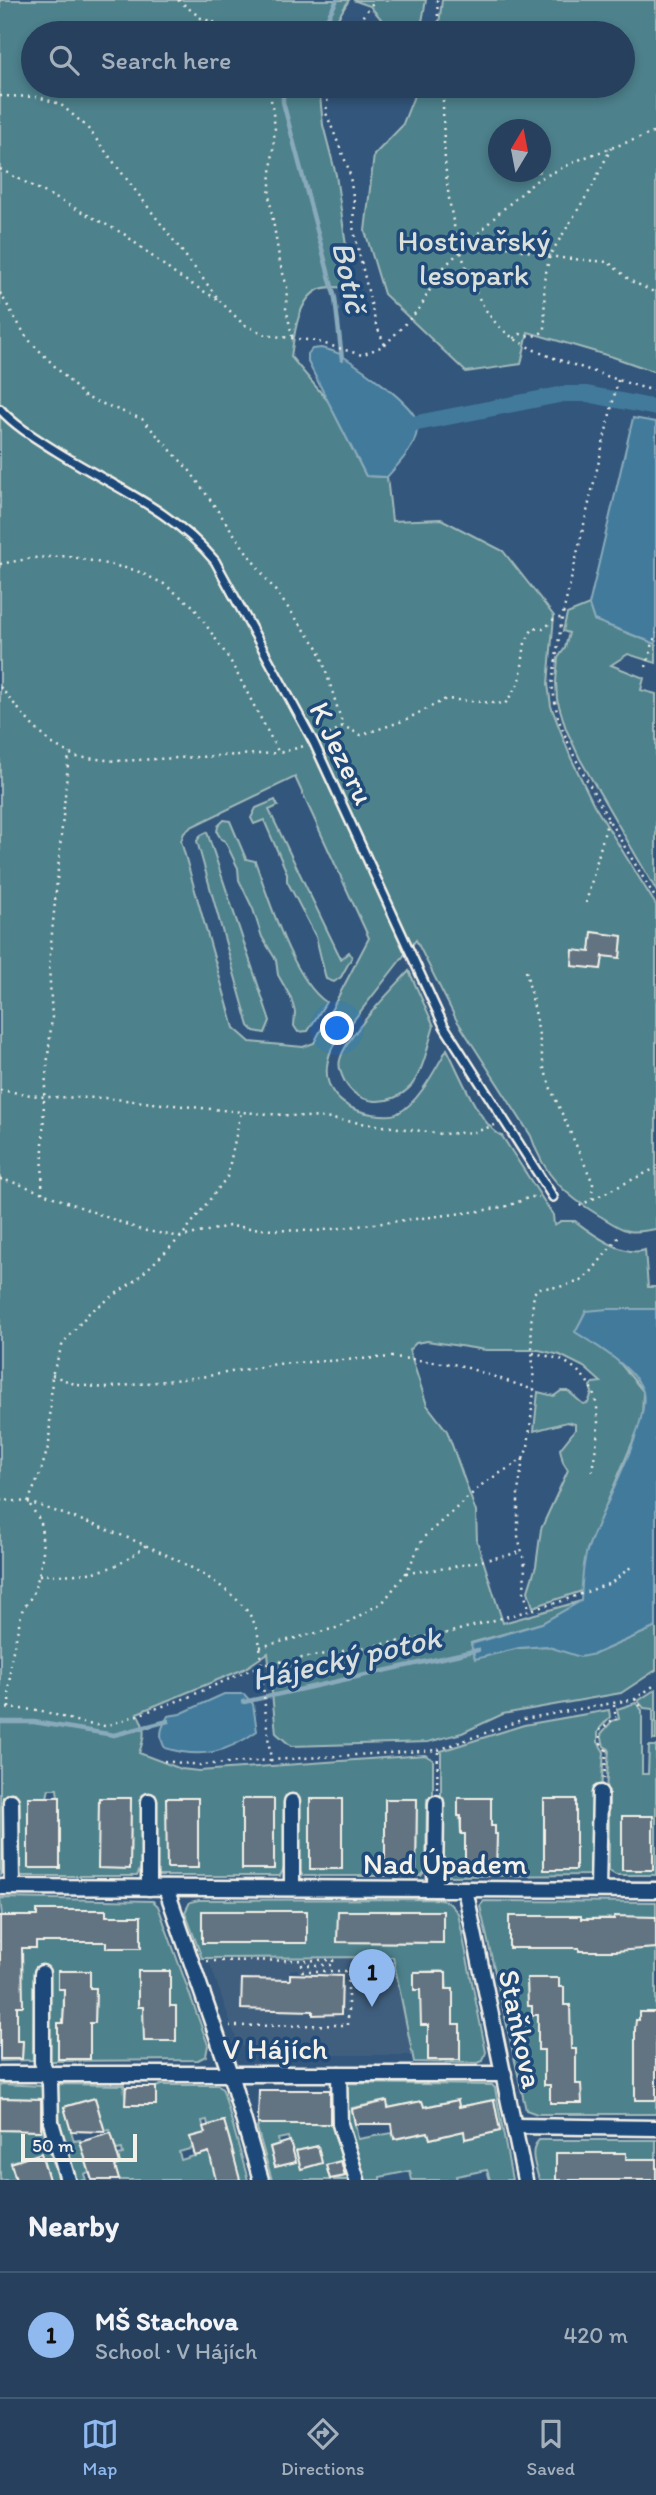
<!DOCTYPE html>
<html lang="en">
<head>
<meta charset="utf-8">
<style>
  body { margin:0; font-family:Itim,sans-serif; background:#324b66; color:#f1f3f6 }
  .compass { position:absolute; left:488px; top:119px; width:63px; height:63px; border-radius:50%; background:#26405d; box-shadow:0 4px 10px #0003; rotate:10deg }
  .scale { position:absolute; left:21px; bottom:18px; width:116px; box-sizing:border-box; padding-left:7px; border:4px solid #f4f1e8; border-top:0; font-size:19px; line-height:24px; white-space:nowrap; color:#f4f1e8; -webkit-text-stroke:5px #1f4a7a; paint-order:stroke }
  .you { position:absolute; left:338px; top:1029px; width:24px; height:24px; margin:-18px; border:5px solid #fff; border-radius:50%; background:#1a73e8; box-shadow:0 0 0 10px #1a73e833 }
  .badge { display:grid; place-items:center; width:46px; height:46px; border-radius:50%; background:#90b9f0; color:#111; font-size:23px; font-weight:700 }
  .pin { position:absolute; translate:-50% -58px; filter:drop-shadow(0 2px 4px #0008) }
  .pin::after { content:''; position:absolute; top:37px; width:24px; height:21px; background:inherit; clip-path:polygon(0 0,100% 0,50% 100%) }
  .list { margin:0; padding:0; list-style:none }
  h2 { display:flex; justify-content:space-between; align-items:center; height:91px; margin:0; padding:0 28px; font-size:30px }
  h2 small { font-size:23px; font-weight:400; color:#a4afbc }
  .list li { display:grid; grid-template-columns:46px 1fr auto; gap:21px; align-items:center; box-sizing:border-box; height:126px; padding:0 28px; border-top:2px solid #425972 }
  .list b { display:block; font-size:26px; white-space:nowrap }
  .list p { margin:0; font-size:23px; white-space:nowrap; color:#a4afbc }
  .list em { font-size:23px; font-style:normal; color:#a4afbc }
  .icon { flex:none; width:38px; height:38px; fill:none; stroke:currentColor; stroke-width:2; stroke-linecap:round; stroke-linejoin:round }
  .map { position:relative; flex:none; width:656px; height:2180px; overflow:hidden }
  .search { position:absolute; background:#26405d; box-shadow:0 4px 10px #0003; left:21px; right:21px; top:21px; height:77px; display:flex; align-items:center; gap:18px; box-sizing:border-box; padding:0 24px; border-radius:38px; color:#a4afbc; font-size:26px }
  .sheet { height:217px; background:#26405d }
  nav { display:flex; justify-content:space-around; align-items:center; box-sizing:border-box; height:98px; border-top:2px solid #425972; background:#26405d; font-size:19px; color:#a4afbc }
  nav a { display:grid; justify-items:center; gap:4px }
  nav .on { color:#90b9f0 }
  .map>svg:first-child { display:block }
  .built { fill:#415f7e; fill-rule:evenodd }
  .green { fill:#4e818c; stroke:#a1b9ba; stroke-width:2; fill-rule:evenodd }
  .water { fill:#427a9c; stroke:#89aaba; stroke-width:2 }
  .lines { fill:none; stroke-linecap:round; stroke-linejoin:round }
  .stream { stroke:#89aaba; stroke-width:4.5 }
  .canal { stroke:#427a9c; stroke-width:16 }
  .building { fill:#627382; stroke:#f4f1e8; stroke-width:2 }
  .lane-casing { stroke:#f4f1e8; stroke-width:12 }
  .street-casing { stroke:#f4f1e8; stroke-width:19 }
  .path { stroke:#f4f1e8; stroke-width:2.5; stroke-dasharray:2 5; stroke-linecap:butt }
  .lane { stroke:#1f4a7a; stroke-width:7 }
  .street { stroke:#1f4a7a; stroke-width:14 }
  .labels { text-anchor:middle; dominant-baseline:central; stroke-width:7; stroke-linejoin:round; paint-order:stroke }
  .park-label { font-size:30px; fill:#dbe0da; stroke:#1f4a7a }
  .street-label { font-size:30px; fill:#f4f1e8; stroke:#1f4a7a }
  .water-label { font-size:32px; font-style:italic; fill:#d9dfdd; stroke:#1f4a7a }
</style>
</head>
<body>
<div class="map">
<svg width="656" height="2180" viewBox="0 0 656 2180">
  <rect width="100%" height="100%" fill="#33567c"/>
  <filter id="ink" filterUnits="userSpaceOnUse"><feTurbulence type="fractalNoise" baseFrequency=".0143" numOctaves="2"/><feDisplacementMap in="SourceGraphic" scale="14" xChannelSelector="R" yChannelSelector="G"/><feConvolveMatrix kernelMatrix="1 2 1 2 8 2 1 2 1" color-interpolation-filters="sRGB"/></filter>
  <g filter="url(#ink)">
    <!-- built -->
    <path class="built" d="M393,1957l20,98h-162l-14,-14 -29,-83zM298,1969v5l7,2h37l3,2v4h-3l-1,31 -28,2v-9l-16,5 -56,-2 1,-30 48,1v-10z"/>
    <!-- green -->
    <g class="green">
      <path d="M0,0h349l-20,33h-296v53h286l4,39 13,50 16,113c-10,0 -26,-3 -34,2 -21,11 -24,47 -27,67l37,44 38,75 21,1 5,44 49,-2 62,32 51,65 -6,68 3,22 20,52 23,47 62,100v324c-9,1 -18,4 -27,2 -10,-2 -20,-10 -29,-15 -35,-21 -56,-40 -69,-80l-75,-117 -40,-79 -84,108c-15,35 4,60 40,66 8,1 19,3 26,-1 20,-9 38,-45 49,-64 12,23 32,76 55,87l51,79 1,10 7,-4h14c16,12 49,37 70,29l3,37h8v22h-48l-32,22 38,25 29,35 -1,29 -55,130 -5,41 -49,16 -5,-16 8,-25 5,-37 27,-59 -5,-8 -3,-13 15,-19v-6l-8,-2 -33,9 4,-39 16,4 7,-5h7l15,13 5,-1 4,-10 -2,-7 3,-3 8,-1 -17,-15 -24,-12 -21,-5h-53l-59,-9 -11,2 -7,7 18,55 20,26 29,81 1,29 26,82 78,-22 -39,22 -71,20 4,15 44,-10 27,-2 49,8 61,-27v43l-35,23 -118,21 -41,19 -34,9 -137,4 -15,-13 -8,-80 -24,16 -107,44c9,14 8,24 2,40l42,16 18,2 226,-16 8,5v39h-6l-1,71 -5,6h-118l-5,-7 -1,-70h-12l-1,69 -4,8h-122l-2,-2 -2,-76h-12l-1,69 -4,9h-115l-4,-3 -2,-75 -13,-1 -1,76 -2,2zM295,777l74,161 -55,105 -11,4 -53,-5 -16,-14 -53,-187 3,-8 7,-6zM593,933l29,3 -2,22 -17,-2 -2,13 -29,-4 1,-14 17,1zM49,1789h8l1,8 2,1v70h-32v-70l19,-1zM99,1798h32l-1,70h-31zM167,1798h31v70h-31zM243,1799h31v70l-32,-1zM310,1799h31v70h-31zM385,1799h32l-1,70h-31z"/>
      <path d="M353,0h73l-6,33h-27l-23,-27z"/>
      <path d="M442,0h214v372l-43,-15 -85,-25 -7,32 -55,8 -82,-78 -19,-63 9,-76 28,-29 16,-40h205v-53h-185zM498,130h42v42h-42z"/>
      <path d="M589,605l5,15 62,24v19l-28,-9 -17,11 33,13 -3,12 15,4v196l-76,-131 -14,-30 -9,-30 -1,-17 2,-24 7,-10 4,-15 -6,-2 4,-17z"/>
      <path d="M275,800l3,6 -9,4 72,149 8,-7 3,5 -11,20 -7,5 -8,-3 -10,-42 -29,-56v-8l-23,-53 -10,4 -3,-6 5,-10z"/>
      <path d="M224,820l6,1 16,38 9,2c14,38 38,119 71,141l-18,29 -10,1 -4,-6 1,-14 -4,-14 -13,-23 -2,-15 -14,-23 -9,-28 -14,-29 -1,-12 -13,-27 -4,-2 -4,-7 1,-6z"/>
      <path d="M207,832l63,189 -5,12 -11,-2 -5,-5 -52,-185 4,-6z"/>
      <path d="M409,971l25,55c-6,18 -10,44 -23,60 -19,21 -54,21 -67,-6 -3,-6 -6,-13 -4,-20 5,-23 52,-70 69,-89z"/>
      <path d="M656,1689v51h-3v-31l-9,-1 -6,-7z"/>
      <path d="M636,1703l6,7v64h6l1,-28h7v129h-40l-7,-4v-80l-3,-1 3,-41 -5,-3 -3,-12 11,-13 7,-2 -2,-10zM622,1816l31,1v53h-31z"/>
      <path d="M609,1710l1,7 -10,11 -2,5v9l6,10 -3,38 -8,1 -1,84 -147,1 -4,-2v-123l83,-26zM458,1798l33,1v27h4v8h2l-1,36h-31l3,-36 -7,-1zM544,1799h32l-1,71h-31z"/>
      <path d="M0,1898l153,3 5,5 50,139 -2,11 -8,4 -147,1 -2,-3 -2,-87h-13l-1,89 -33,1v-2l22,-1 1,-17h-6v-35l5,-1v-34l-22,-29 36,6v-6h70v6h35v-32h-35v-6h-69v6h-35zM58,1971h32v17l6,1 -1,34h-5v35h-32v-34l5,-1 1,-34 -6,-1zM138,1971h32v35h6l-1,35h-31v-34l-6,-1z"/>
      <path d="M441,1899l9,5 8,9 28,139 -3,9 -5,2 -64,-1 -21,-105 -191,1 -17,-46 5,-10 9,-2zM202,1911h105v31h-105zM338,1911h104v32l-104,-1zM441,1971l5,1c0,30 9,59 9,88l-3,1 -24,-36 -7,-1v-34h-7v-18z"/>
      <path d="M484,1901l172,1v15l-75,2 -1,-3h-71l70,32 1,3 76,-3v166h-119l-11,-4 -46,-204zM527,1978h31l1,9h5v9h-36zM528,1997h36v8h6v44l6,35h5v19l-31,-1v-17h-6v-35h-6v-35h-5v-9l-5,-1z"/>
      <path d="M342,2083l150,2 3,3 17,92h-22l-3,-10 -31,6 1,4h-45l-2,-9 -30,6v3h-17l-20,-64zM457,2100l2,7 34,-7 7,31 -34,8 -2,-8 -34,8 -2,-7 -33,7 -3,-6 -34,6 -6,-31 34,-7 2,7 34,-7 2,6z"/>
      <path d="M0,2084l42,2 1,44 16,50h-10l-8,-26 -30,8 5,18h-16v-50l41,1v-32l-41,-1z"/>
      <path d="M60,2084l64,1 2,20h30v-18l5,-2h57l5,5 25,90h-8l-2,-7 -23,7h-96l-4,-14 5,-2 -2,-9 5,-1 -1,-5 -6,1 -6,-20 -5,1 -10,-33 -31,9 10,34 6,-1 9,32 -5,2 2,6h-12l-18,-63 1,-30zM207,2120l1,5 16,-4 10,34 -22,6 -3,-9 -9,3 -1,-3 -6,1 1,3 -13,4 -2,-8 14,-4 -3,-11 16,1 -4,-17z"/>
      <path d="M259,2123h58l3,2 1,-2h10l18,57h-16l12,-4 -5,-15 -14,4 4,15h-58l-15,-52zM288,2137l7,25 -20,5 -5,-20 9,-3 -1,-5zM318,2146l4,17 -21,6 -4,-18z"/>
      <path d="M539,2140h117v19h-30v-6h-70v27h-17c-3,-13 -11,-29 0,-40z"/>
    </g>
    <!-- water -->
    <g class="water">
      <path d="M321,348c7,2 14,3 20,7 17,11 73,49 76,67 3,22 -17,40 -30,55l-21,-1 -58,-114v-8l4,-5z"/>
      <path d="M633,418l23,4v222l-62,-24 -5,-15z"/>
      <path d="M608,1309h48v318l-61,27 -15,3 -34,-11 -27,2 -44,11 -4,-15 71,-21 39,-22c1,-16 1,-37 7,-53 12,-36 62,-123 55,-156 -5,-22 -50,-49 -68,-60l11,-21z"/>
      <path d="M224,1694h20l9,10 4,27c-30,22 -56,28 -92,17 -7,-12 -4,-20 3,-32l12,-2z"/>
    </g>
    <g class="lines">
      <!-- stream -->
      <g class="stream">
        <path d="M313,33l15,-16 9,-17"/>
        <path d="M283,86v16l52,196 7,61"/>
        <path d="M244,1702l234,-52"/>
        <path d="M0,1722h34l80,13 54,-14"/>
      </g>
      <!-- canal -->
      <path class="canal" d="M397,427l167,-33h23l69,14"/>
    </g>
    <!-- building -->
    <g class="building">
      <path d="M592,932l30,4 -2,22 -17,-2 -2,13 -29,-3 1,-16 17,2z"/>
      <rect x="28" y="1797" width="32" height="71"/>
      <path d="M99,1798h32l-1,71 -32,-1z"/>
      <path d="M166,1798h32v70h-31z"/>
      <path d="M458,1798h33v28h4v8h2l-1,36h-31v-36h-4v-18h-3z"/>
      <rect x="242" y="1799" width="32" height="70"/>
      <rect x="310" y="1799" width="32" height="70"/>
      <path d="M385,1799h32l-1,70h-31z"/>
      <rect x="544" y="1799" width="32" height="71"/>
      <rect x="622" y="1816" width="31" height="54"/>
      <path d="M37,1910h69v6h35v32h-35v-6h-70v6h-14l1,58h-6v35h6l-1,18h-22v-143h37z"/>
      <rect x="202" y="1911" width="105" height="32"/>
      <path d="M338,1911h105v32l-106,-1z"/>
      <path d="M509,1916h72v3h33v-3l42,1v31l-41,3h-36v-3h-70z"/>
      <path d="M58,1971h32v17h6l-1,35h-5v36h-32v-36h5l1,-17v-17h-6z"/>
      <path d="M138,1971h32v35h6v35h-32l-1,-34h-5z"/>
      <path d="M414,1972h32v17h7v35h7v36h-32v-35h-7l-1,-35h-6z"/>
      <path d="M290,1974l52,2 -1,38 -28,1v-4l-72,-2 1,-30 48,1z"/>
      <path d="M527,1978h32v9h5v18h6l1,44h5v35h5l1,19h-32v-18h-6v-35h-6v-35h-6v-9h-4z"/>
      <path d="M639,2012h17v88h-21v-71l1,-9h3z"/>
      <path d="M126,2087h30v18h-31z"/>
      <path d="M259,2090h71v34h-72z"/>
      <path d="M0,2098l41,1v32l-41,-1z"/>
      <path d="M95,2098l10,34 -34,-1 -7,-24z"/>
      <path d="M458,2100l1,7 35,-7 6,31 -35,8 -1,-8 -34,8 -2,-7 -34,7 -2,-15h-37l-3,-15 35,-8 1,7 34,-7 2,6z"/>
      <path d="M224,2121l5,17 11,42h-24l-7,-28 -14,4 -5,-19 15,-4 -2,-6z"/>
      <path d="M111,2133l9,31 -5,2 4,14h-27l-12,-38z"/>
      <path d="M290,2141l6,21 -21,5 -5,-20z"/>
      <path d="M318,2146l4,17 -21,6 -5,-18z"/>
      <path d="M41,2153l8,27h-33l-5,-17z"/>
      <path d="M556,2153h70v6h30v21h-100z"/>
      <path d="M341,2161l4,15 -15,3 -4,-14z"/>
    </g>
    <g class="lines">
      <defs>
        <path id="lane" d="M0,409c15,17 37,30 56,42 54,34 117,59 159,110l99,182 130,283 109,171"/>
        <g id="street">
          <path d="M11,1801l1,86"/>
          <path d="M0,1887l656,3"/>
          <path d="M149,1888v-87"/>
          <path d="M166,1888l64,186 31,106"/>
          <path d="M292,1888v-86"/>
          <path d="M435,1889l1,-86"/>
          <path d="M465,1889l60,291"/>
          <path d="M598,1889l2,-96"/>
          <path d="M42,1973v89l8,21 1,39 17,58"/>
          <path d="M0,2074h504"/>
          <path d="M339,2074l1,50 17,56"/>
          <path d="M516,2126l140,2"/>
        </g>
      </defs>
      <!-- lane casing -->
      <use href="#lane" class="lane-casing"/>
      <!-- street casing -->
      <use href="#street" class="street-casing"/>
      <!-- path -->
      <g class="path">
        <path d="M178,0l23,18 15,5 12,10"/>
        <path d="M437,0l2,33"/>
        <path d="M350,33l25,-33"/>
        <path d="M269,86l6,41 -6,69 11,67 7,24 -1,21 7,32"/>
        <path d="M329,86l-3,27 23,57 5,33 -1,24 23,98 9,20"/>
        <path d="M443,86c0,65 2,129 26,189 8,21 17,40 34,55 25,22 60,31 92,42 20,7 40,14 61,19"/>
        <path d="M0,96l38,1 22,7 26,22 134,175 23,23 23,11 49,6 47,14 23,-10 35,-37 20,-37 60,-59 37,-32 46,-22 73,-26"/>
        <path d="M0,169l124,65 52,41 41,24"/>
        <path d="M459,250l34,-6 68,14 47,4 23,19 25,12"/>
        <path d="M0,293l27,45 58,59 57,22 48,52 63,90 66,88 24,77"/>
        <path d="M514,338l6,-4c10,2 18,4 25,-5l-1,-48 6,-26 42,-68 19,-39"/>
        <path d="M618,380l-56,238 -10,67 6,33 14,34 36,67 48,80"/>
        <path d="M0,564l33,-6 35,-2 67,14 29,14 29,22 37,54 49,93 25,-7"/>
        <path d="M646,667l10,-34"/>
        <path d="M0,687l32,38 19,18 25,14 41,4 162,-8"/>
        <path d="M323,738l20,-12 18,9 42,-14 43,-22 59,5 15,-23 5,-38 8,-15 11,1 11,-11h7"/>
        <path d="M586,903l22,-84"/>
        <path d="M526,971l10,45 8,52 7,21 42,94 -1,16 -14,8"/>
        <path d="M0,1090l44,7 61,1 136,14 83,6 119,16 32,-2 20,-7"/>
        <path d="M0,1179l19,5 122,46 40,7 48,-11 44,4 43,1 164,-20 28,-5 22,-9h9"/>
        <path d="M42,1193l2,-96 8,-80 -3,-52 20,-212"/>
        <path d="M593,1199l63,-31"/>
        <path d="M533,1353c10,2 23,4 32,9 44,25 34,70 26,113"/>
        <path d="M52,1375l25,10 28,3 103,-12 69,-12 116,-7 66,8 75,25"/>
        <path d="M523,1459l-5,33v44l7,29 -1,28 6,18"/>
        <path d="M0,1500l28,2 12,-28 9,-30 3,-69 11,-32 26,-30 48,-34 44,-42 46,-60 14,-65"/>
        <path d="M28,1502c55,19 210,67 228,126 5,15 5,31 6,47 3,29 5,57 9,85l167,-10 86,-31 111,-20 21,-15"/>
        <path d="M406,1573l42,-5 74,-16"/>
        <path d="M39,1575c45,-1 71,2 107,-30"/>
        <path d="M260,1647l80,-20 43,-25 23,-29 18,-36 60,-54 39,-24 5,-12 6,-57 -3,-66 3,-31 5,-5 20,-1 22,-6 10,-9 30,-38"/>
        <path d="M635,1699l8,10"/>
        <path d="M614,1705l2,15"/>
        <path d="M0,1708l39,2 47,14 20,2 80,-28 75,-33 187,-32 111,-31 52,-19 21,-17"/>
        <path d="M9,1708l1,-44 12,-53 11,-17 6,-19 4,-22 -2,-31 -13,-20"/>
        <path d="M606,1750l-6,-8v-12l16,-13"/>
        <path d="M164,1761l36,4 71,-5"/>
        <path d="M604,1779l3,-31"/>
        <path d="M437,1789l1,-39"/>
        <path d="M207,1961l126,-1v5h-31v6h46v54l-118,1"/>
      </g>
      <!-- lane -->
      <use href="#lane" class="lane"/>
      <!-- street -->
      <use href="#street" class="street"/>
    </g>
  </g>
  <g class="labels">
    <!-- park labels -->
    <g class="park-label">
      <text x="474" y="240">Hostivařský<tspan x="474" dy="34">lesopark</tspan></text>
    </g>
    <!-- street labels -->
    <g class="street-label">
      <text transform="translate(342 753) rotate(64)">K Jezeru</text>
      <text x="445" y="1863">Nad Úpadem</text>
      <text transform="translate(521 2029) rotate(78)">Staňkova</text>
      <text x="275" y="2048">V Hájích</text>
    </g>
    <!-- water labels -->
    <g class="water-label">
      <text transform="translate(350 277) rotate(78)">Botič</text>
      <text transform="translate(346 1658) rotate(-13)">Hájecký potok</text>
    </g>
  </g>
</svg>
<svg class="compass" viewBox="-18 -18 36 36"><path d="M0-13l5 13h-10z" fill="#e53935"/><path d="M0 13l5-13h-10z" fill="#a4afbc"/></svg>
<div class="scale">50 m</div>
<div class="you"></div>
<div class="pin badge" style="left:372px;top:2007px">1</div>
<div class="search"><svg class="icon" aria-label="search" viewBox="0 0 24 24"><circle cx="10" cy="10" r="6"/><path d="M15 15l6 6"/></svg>Search here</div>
</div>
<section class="sheet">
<h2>Nearby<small></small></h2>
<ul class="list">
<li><span class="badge">1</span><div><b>MŠ Stachova</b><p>School · V Hájích</p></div><em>420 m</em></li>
</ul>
</section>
<nav>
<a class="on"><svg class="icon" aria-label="map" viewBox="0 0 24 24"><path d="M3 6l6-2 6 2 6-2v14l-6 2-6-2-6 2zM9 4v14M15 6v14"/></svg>Map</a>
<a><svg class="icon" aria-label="directions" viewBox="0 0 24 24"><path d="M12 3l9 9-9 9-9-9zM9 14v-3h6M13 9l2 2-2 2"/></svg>Directions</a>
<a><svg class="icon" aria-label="saved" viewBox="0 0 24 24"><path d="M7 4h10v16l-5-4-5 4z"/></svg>Saved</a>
</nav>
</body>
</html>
